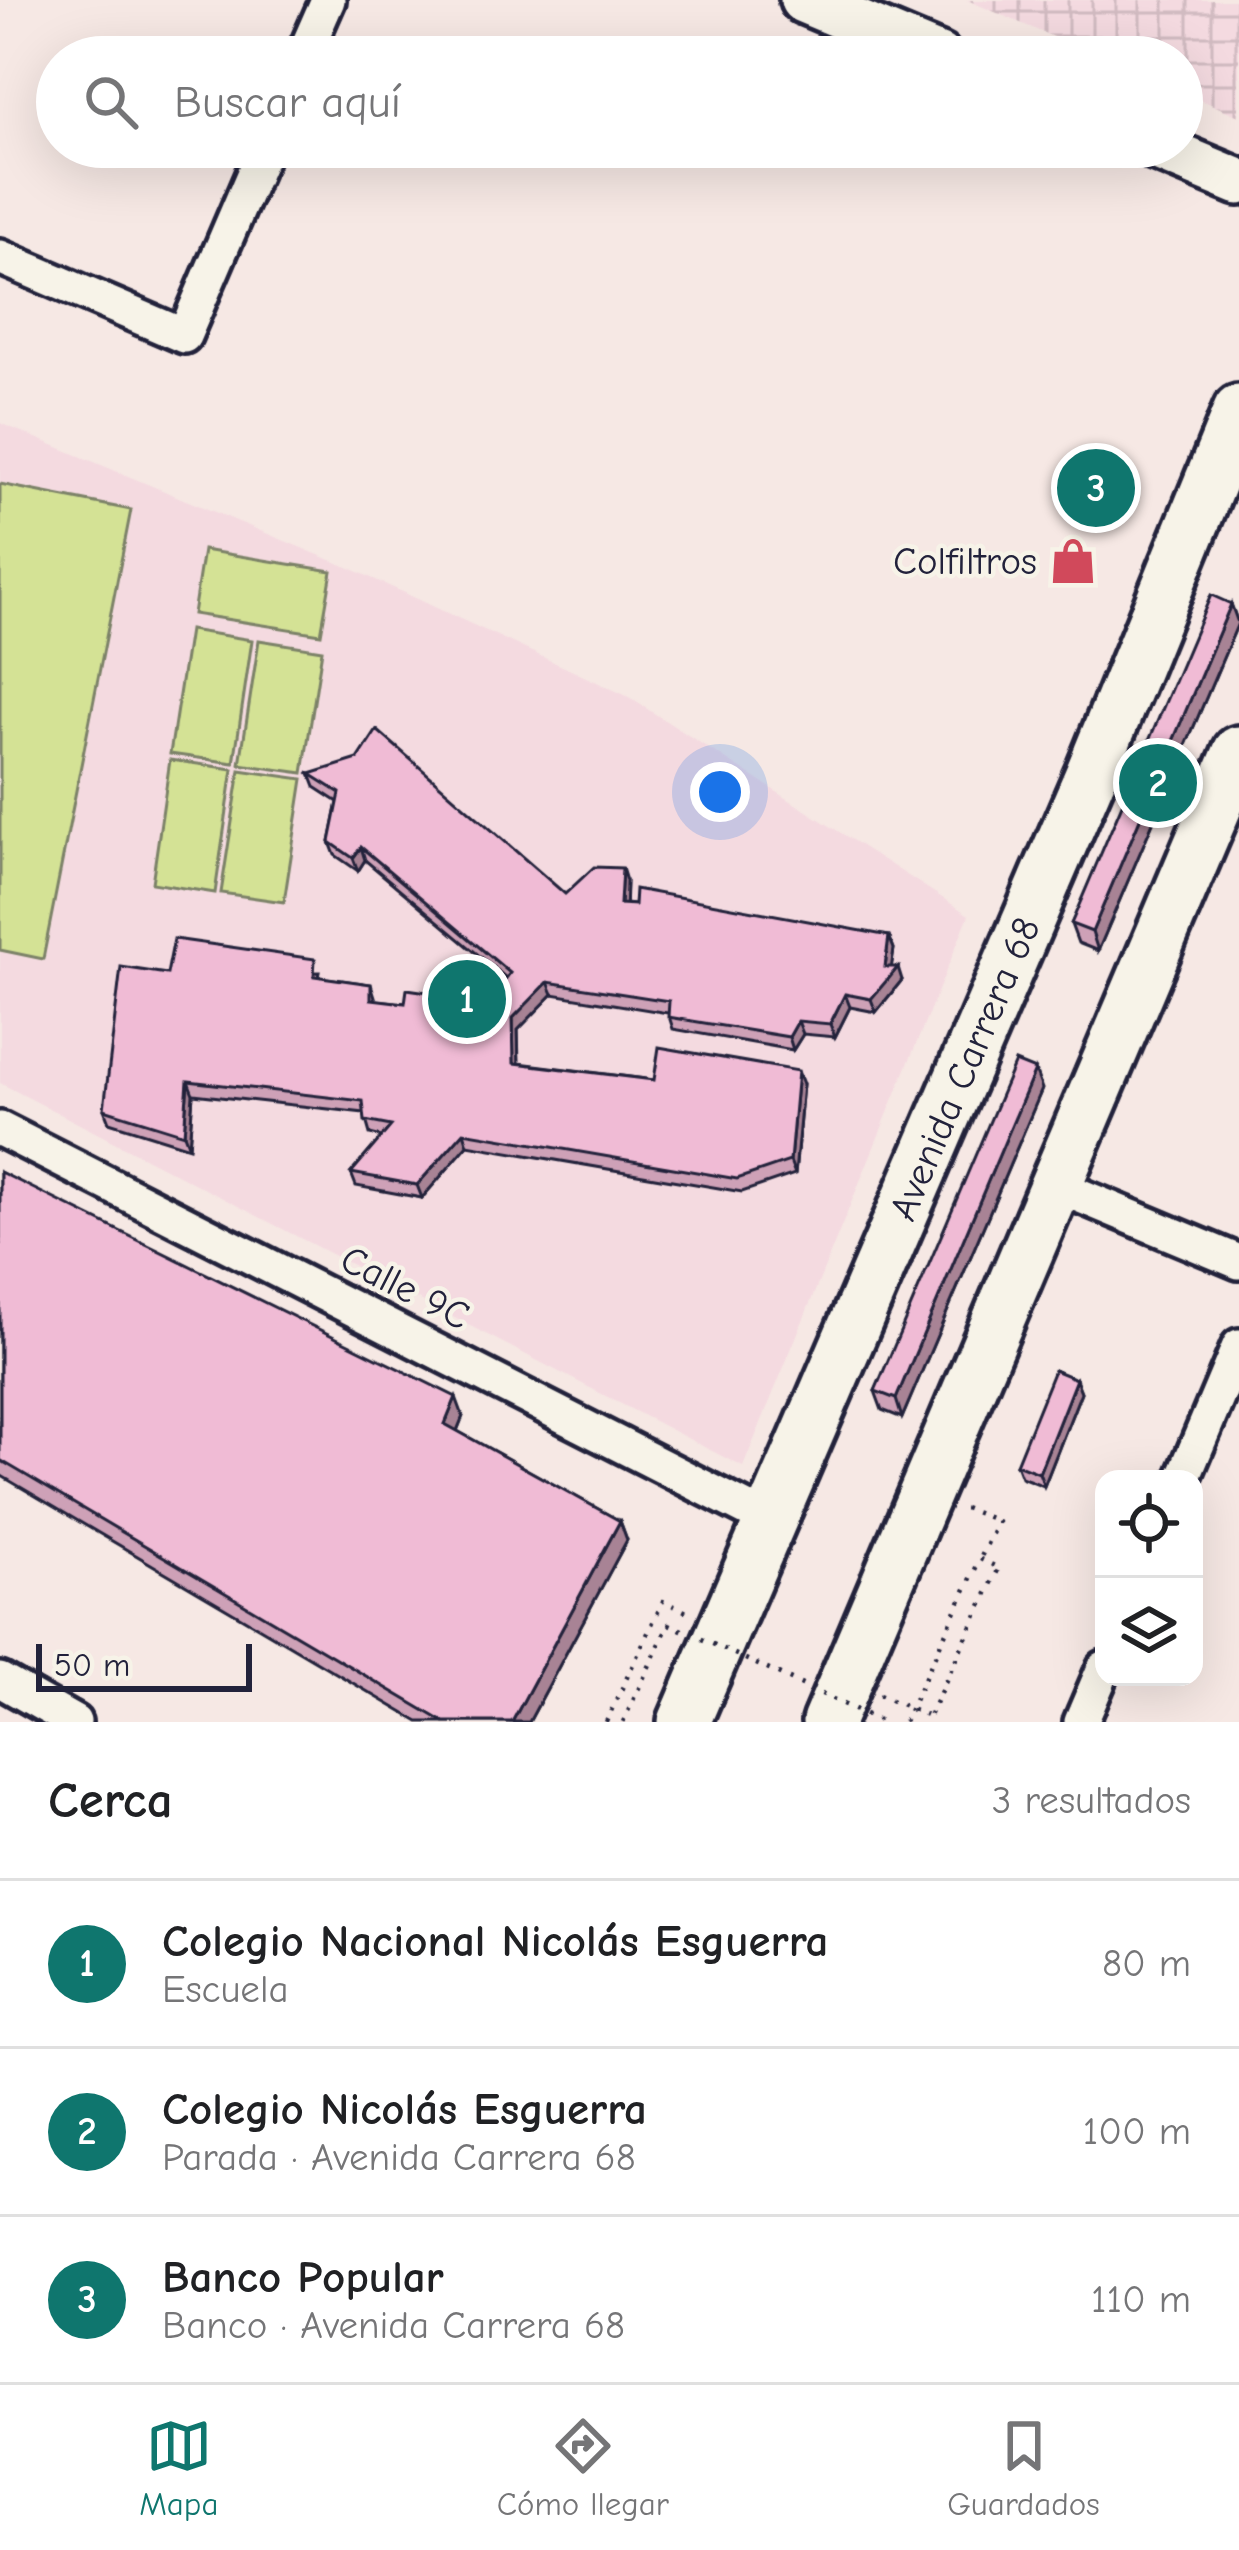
<!DOCTYPE html>
<html lang="es">
<head>
<meta charset="utf-8">
<style>
  body { margin:0; font-family:"Comic Neue",sans-serif; background:#f6f6f6; color:#202124 }
  .controls { position:absolute; right:36px; bottom:36px; display:grid; overflow:hidden; border-radius:24px; box-shadow:0 12px 48px #0002 }
  .controls button { width:108px; height:108px; display:grid; place-items:center; padding:0; border:0; border-bottom:3px solid #e0e0e0; background:#fff; color:#202124; font:60px sans-serif }
  .scale { position:absolute; left:36px; bottom:30px; width:216px; box-sizing:border-box; padding-left:12px; border:6px solid #22223b; border-top:0; font-size:33px; line-height:42px; white-space:nowrap; color:#22223b; -webkit-text-stroke:9px #f7f3e8; paint-order:stroke }
  .you { position:absolute; left:720px; top:792px; width:42px; height:42px; margin:-30px; border:9px solid #fff; border-radius:50%; background:#1a73e8; box-shadow:0 0 0 18px #1a73e833 }
  .badge { display:grid; place-items:center; width:78px; height:78px; border-radius:50%; background:#0f766e; color:#fff; font-size:39px; font-weight:700 }
  .pin { position:absolute; translate:-50% -50%; border:6px solid #fff; box-shadow:0 3px 12px #0006 }
  .list { margin:0; padding:0; list-style:none }
  h2 { display:flex; justify-content:space-between; align-items:center; height:156px; margin:0; padding:0 48px; font-size:51px }
  h2 small { font-size:39px; font-weight:400; color:#757577 }
  .list li { display:grid; grid-template-columns:78px 1fr auto; gap:36px; align-items:center; box-sizing:border-box; height:168px; padding:0 48px; border-top:3px solid #e0e0e0 }
  .list b { display:block; font-size:45px; white-space:nowrap }
  .list p { margin:0; font-size:39px; white-space:nowrap; color:#757577 }
  .list em { font-size:39px; font-style:normal; color:#757577 }
  .icon { flex:none; width:66px; height:66px; fill:none; stroke:currentColor; stroke-width:2; stroke-linecap:round; stroke-linejoin:round }
  .map { position:relative; flex:none; width:1239px; height:1722px; overflow:hidden }
  .search { position:absolute; background:#fff; box-shadow:0 12px 48px #0002; left:36px; right:36px; top:36px; height:132px; display:flex; align-items:center; gap:30px; box-sizing:border-box; padding:0 42px; border-radius:66px; color:#757577; font-size:45px }
  .sheet { height:660px; background:#fff }
  nav { display:flex; justify-content:space-around; align-items:center; box-sizing:border-box; height:168px; border-top:3px solid #e0e0e0; background:#fff; font-size:33px; color:#757577 }
  nav a { display:grid; justify-items:center; gap:6px }
  nav .on { color:#0f766e }
  .map>svg:first-child { display:block }
  .built { fill:#f4dae0 }
  .industrial { fill:url(#industrial-grid) }
  .pitch { fill:#d4e295; stroke:#7b8268; stroke-width:3 }
  .lines { fill:none; stroke-linecap:round; stroke-linejoin:round }
  .street-casing { stroke:#22223b; stroke-width:42 }
  .secondary-casing { stroke:#22223b; stroke-width:54 }
  .primary-casing { stroke:#22223b; stroke-width:60 }
  .path { stroke:#22223b; stroke-width:4.5; stroke-dasharray:3 9; stroke-linecap:butt }
  .street { stroke:#f7f3e8; stroke-width:33 }
  .secondary { stroke:#f7f3e8; stroke-width:45 }
  .primary { stroke:#f7f3e8; stroke-width:51 }
  .path-bridge { stroke:#22223b; stroke-width:4.5; stroke-dasharray:3 9; stroke-linecap:butt }
  .wall { fill:#cea1b7; stroke:#22223b; stroke-width:3 }
  .shaded-wall { fill:#a88395; stroke:#22223b; stroke-width:3 }
  .building { fill:#f0bbd5; stroke:#22223b; stroke-width:3 }
  .labels { text-anchor:middle; dominant-baseline:central; stroke-width:9; stroke-linejoin:round; paint-order:stroke }
  .poi-label { font-size:39px; fill:#22223b; stroke:#f7f3e8; text-anchor:end }
  .street-label { font-size:39px; fill:#22223b; stroke:#f7f3e8 }
</style>
</head>
<body>
<div class="map">
<svg width="1239" height="1722" viewBox="0 0 1239 1722">
  <defs>
    <pattern id="industrial-grid" width="8" height="8" patternUnits="userSpaceOnUse" patternTransform="scale(3)"><rect width="8" height="8" fill="#f4dae0"/><path d="M0 4h8M4 0v8" fill="none" stroke="#d1bbc1"/></pattern>
  </defs>
  <rect width="100%" height="100%" fill="#f6e8e4"/>
  <filter id="ink" filterUnits="userSpaceOnUse"><feTurbulence type="fractalNoise" baseFrequency=".00833" numOctaves="2"/><feDisplacementMap in="SourceGraphic" scale="24" xChannelSelector="R" yChannelSelector="G"/><feConvolveMatrix kernelMatrix="1 2 1 2 8 2 1 2 1" color-interpolation-filters="sRGB"/></filter>
  <g filter="url(#ink)">
    <!-- built -->
    <path class="built" d="M0,423l350,145 277,128 342,219 -226,552 -743,-384z"/>
    <!-- industrial -->
    <path class="industrial" d="M967,0h272v116l-57,-24v-35h-82z"/>
    <!-- pitch -->
    <g class="pitch">
      <path d="M0,484l131,26 -88,449 -43,-9z"/>
      <path d="M203,550l129,21 -11,63 -128,-20z"/>
      <path d="M189,630l63,10 -18,123 -64,-9z"/>
      <path d="M259,640l63,10 -19,123 -63,-9z"/>
      <path d="M170,760l63,9 -18,124 -63,-10z"/>
      <path d="M240,770l63,9 -19,123 -63,-9z"/>
    </g>
    <g class="lines">
      <defs>
        <g id="street">
          <path d="M303,57l25,-57"/>
          <path d="M0,257l184,79 81,-189"/>
          <path d="M0,1129l772,393"/>
          <path d="M1057,1186l182,76"/>
          <path d="M1183,1479l56,-133"/>
          <path d="M0,1680l74,42"/>
          <path d="M1081,1722l23,-54"/>
        </g>
        <g id="secondary">
          <path d="M803,0l136,57"/>
          <path d="M1155,147l84,35"/>
        </g>
        <g id="primary">
          <path id="s1" d="M684,1722l408,-950 147,-361"/>
          <path d="M828,1722l411,-970"/>
        </g>
      </defs>
      <!-- street casing -->
      <use href="#street" class="street-casing"/>
      <!-- secondary casing -->
      <use href="#secondary" class="secondary-casing"/>
      <!-- primary casing -->
      <use href="#primary" class="primary-casing"/>
      <!-- path -->
      <g class="path">
        <path d="M964,1508l34,13 -18,38"/>
        <path d="M879,1695l50,21"/>
        <path d="M606,1722l57,-121 26,12"/>
      </g>
      <!-- street -->
      <use href="#street" class="street"/>
      <!-- secondary -->
      <use href="#secondary" class="secondary"/>
      <!-- primary -->
      <use href="#primary" class="primary"/>
      <!-- path-bridge -->
      <g class="path-bridge">
        <path d="M623,1722l46,-98 214,98"/>
        <path d="M904,1722l76,-163 19,9 -70,148"/>
      </g>
    </g>
    <!-- wall -->
    <g class="wall">
      <path d="M1231,604l7,19 -140,328 -20,-8 -7,-19z"/>
      <path d="M310,774l255,120 61,-13 -1,23 264,32 5,13 -3,18 11,13 -26,32 -26,-5 -15,30 -32,-3 -10,16 -120,-21 -5,-16 -115,-19 -35,36 1,33 135,17 149,4 -8,90 -53,18 -274,-47 -46,53 -66,-12 -5,-13 31,-36 -12,-3 -6,-21 -171,-19 -4,53 -80,-25 -5,-13 63,-135 153,-2 -1,5 52,7 5,16 29,3 84,-2 17,-23 -141,-118 -7,11 -23,-16 -5,-13 8,-40 -23,-15z"/>
      <path d="M1042,1089l-140,329 -20,-8 -7,-19z"/>
      <path d="M0,1172l463,244 -6,15 163,90 7,19 -98,182h-110l-419,-247z"/>
      <path d="M1076,1379l5,13 -37,94 -23,-9 -5,-13z"/>
    </g>
    <!-- shaded-wall -->
    <g class="shaded-wall">
      <path d="M1231,604l7,19 -140,328 -6,-19z"/>
      <path d="M361,847l4,13 -7,11 -5,-13z"/>
      <path d="M622,868l4,13 -1,35 -5,-12z"/>
      <path d="M889,936l5,13 -4,28 8,-10 4,13 -26,32 -5,-13 14,-32z"/>
      <path d="M548,982l5,12 -35,36 1,45 -5,-12 -1,-45z"/>
      <path d="M845,994l5,13 -15,30 -5,-13z"/>
      <path d="M798,1021l5,13 -10,16 -4,-13z"/>
      <path d="M1035,1070l7,19 -140,329 -6,-19z"/>
      <path d="M798,1071l5,13 -8,90 -5,-13z"/>
      <path d="M188,1081l5,13 -4,53 -5,-13z"/>
      <path d="M464,1132l4,13 -46,53 -5,-13z"/>
      <path d="M1076,1379l5,13 -37,94 -5,-13z"/>
      <path d="M456,1397l7,19 -11,27 -7,-19z"/>
      <path d="M620,1521l7,19 -98,182h-17z"/>
    </g>
    <!-- building -->
    <g class="building">
      <path d="M1211,595l20,9 -139,328 -21,-8z"/>
      <path d="M377,730l188,164 29,-27 28,1 -2,36 14,1 1,-16 254,47 -4,31h13l-27,32 -26,-5 -15,30 -32,-3 -9,16 -121,-20 1,-16 -121,-19 -35,36 1,45 140,17 5,-33 139,24 -8,90 -53,18 -273,-47 -47,53 -66,-12 40,-47 -26,-5 -2,-20 -175,-20 -4,53 -80,-25 17,-142 46,7 7,-35 141,20 -1,17 57,8v15l34,4 2,-14 82,12 21,-28 -149,-126 -8,11 -23,-16 10,-49 -30,-19 48,-15z"/>
      <path d="M1015,1062l20,8 -139,329 -21,-8z"/>
      <path d="M0,1172l456,225 -11,27 175,97 -108,201h-68l-444,-262z"/>
      <path d="M1054,1370l22,9 -37,94 -23,-9z"/>
    </g>
  </g>
  <!-- icons -->
  <defs>
    <symbol id="shop-bare" viewBox="-9 -9 18 18"><path d="M-5-2.5h2.3a2.7 3.5 0 0 1 5.4 0H5L5.5 6h-11ZM-1.5-2.5h3a1.5 2.3 0 0 0-3 0Z" fill="#d1495b" stroke="#f7f3e8" stroke-width="2.5" paint-order="stroke"/></symbol>
  </defs>
  <g fill-rule="evenodd">
    <use href="#shop-bare" x="1040" y="528" width="66" height="66"/>
  </g>
  <g class="labels">
    <!-- poi labels -->
    <g class="poi-label">
      <text x="1037" y="561">Colfiltros</text>
    </g>
    <!-- street labels -->
    <g class="street-label">
      <text stroke="none"><textPath href="#s1" startOffset="711">Avenida Carrera 68</textPath></text>
      <text transform="translate(405 1288) rotate(27)">Calle 9C</text>
    </g>
  </g>
</svg>
<div class="controls">
<button><svg class="icon" aria-label="locate" viewBox="0 0 24 24"><circle cx="12" cy="12" r="6"/><path d="M12 2v4M12 18v4M2 12h4M18 12h4"/></svg></button>
<button><svg class="icon" aria-label="layers" viewBox="0 0 24 24"><path d="M12 4l9 5-9 5-9-5zM3 14l9 5 9-5"/></svg></button>
</div>
<div class="scale">50 m</div>
<div class="you"></div>
<div class="pin badge" style="left:467px;top:999px">1</div>
<div class="pin badge" style="left:1158px;top:783px">2</div>
<div class="pin badge" style="left:1096px;top:488px">3</div>
<div class="search"><svg class="icon" aria-label="search" viewBox="0 0 24 24"><circle cx="10" cy="10" r="6"/><path d="M15 15l6 6"/></svg>Buscar aquí</div>
</div>
<section class="sheet">
<h2>Cerca<small>3 resultados</small></h2>
<ul class="list">
<li><span class="badge">1</span><div><b>Colegio Nacional Nicolás Esguerra</b><p>Escuela</p></div><em>80 m</em></li>
<li><span class="badge">2</span><div><b>Colegio Nicolás Esguerra</b><p>Parada · Avenida Carrera 68</p></div><em>100 m</em></li>
<li><span class="badge">3</span><div><b>Banco Popular</b><p>Banco · Avenida Carrera 68</p></div><em>110 m</em></li>
</ul>
</section>
<nav>
<a class="on"><svg class="icon" aria-label="map" viewBox="0 0 24 24"><path d="M3 6l6-2 6 2 6-2v14l-6 2-6-2-6 2zM9 4v14M15 6v14"/></svg>Mapa</a>
<a><svg class="icon" aria-label="directions" viewBox="0 0 24 24"><path d="M12 3l9 9-9 9-9-9zM9 14v-3h6M13 9l2 2-2 2"/></svg>Cómo llegar</a>
<a><svg class="icon" aria-label="saved" viewBox="0 0 24 24"><path d="M7 4h10v16l-5-4-5 4z"/></svg>Guardados</a>
</nav>
</body>
</html>
